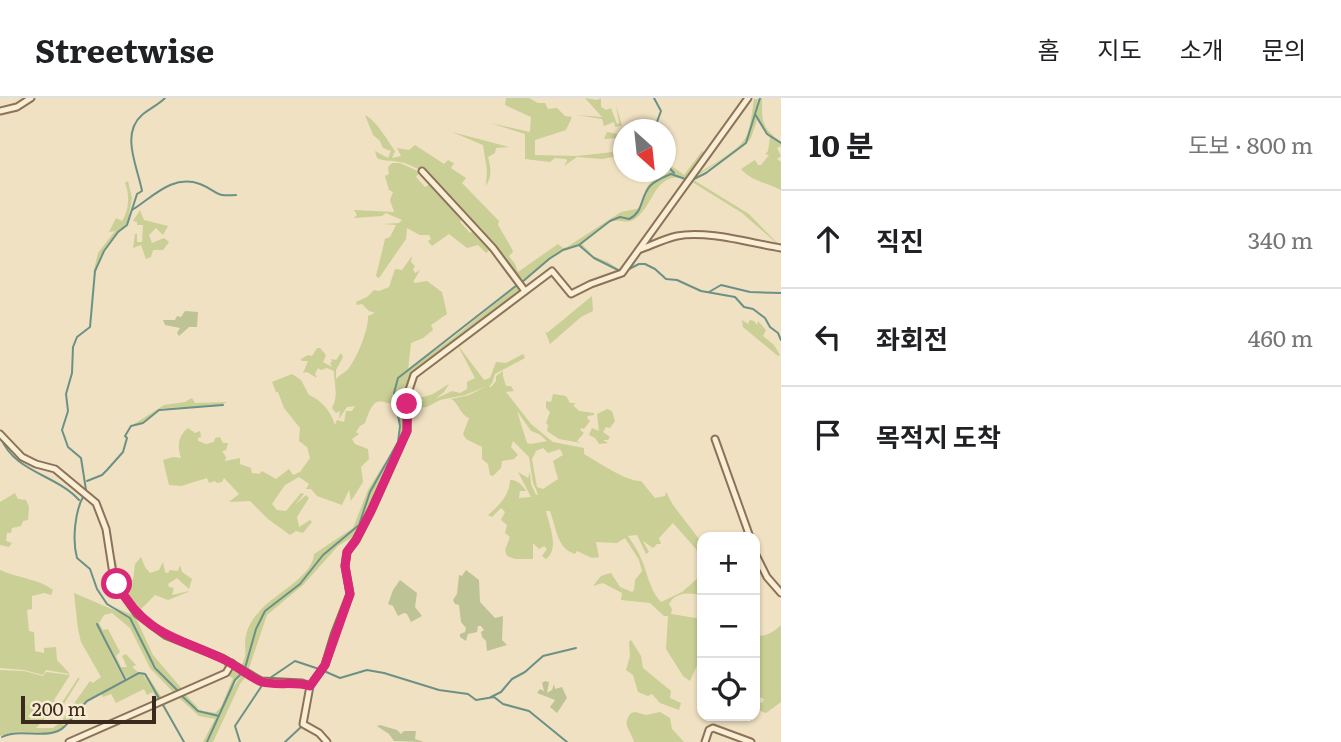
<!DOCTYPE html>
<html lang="ko">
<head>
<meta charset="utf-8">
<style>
  body { margin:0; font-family:Literata,"Noto Sans KR",serif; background:#f6f6f6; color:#202124 }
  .controls { position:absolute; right:21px; bottom:21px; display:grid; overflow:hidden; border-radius:14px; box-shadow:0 2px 5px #0004 }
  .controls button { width:63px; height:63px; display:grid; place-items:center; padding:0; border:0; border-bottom:2px solid #e0e0e0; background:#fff; color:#202124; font:35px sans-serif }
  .compass { position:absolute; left:613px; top:21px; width:63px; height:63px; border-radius:50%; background:#fff; box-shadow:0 2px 5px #0004; rotate:153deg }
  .scale { position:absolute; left:21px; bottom:18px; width:135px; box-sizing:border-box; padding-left:7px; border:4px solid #3a2a1d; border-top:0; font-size:19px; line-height:24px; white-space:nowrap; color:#3a2a1d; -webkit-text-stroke:5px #f7ebd2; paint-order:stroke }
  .stop { position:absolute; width:21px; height:21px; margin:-16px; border:5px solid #db2777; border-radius:50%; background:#fff }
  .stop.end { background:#db2777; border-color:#fff; box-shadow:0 2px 7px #0008 }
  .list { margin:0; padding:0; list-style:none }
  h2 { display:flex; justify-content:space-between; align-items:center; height:91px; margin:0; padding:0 28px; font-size:30px }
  h2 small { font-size:23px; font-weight:400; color:#757577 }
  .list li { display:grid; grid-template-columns:46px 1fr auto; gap:21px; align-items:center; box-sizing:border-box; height:98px; padding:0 28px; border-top:2px solid #e0e0e0 }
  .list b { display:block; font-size:26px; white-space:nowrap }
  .list em { font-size:23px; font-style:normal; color:#757577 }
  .icon { flex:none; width:38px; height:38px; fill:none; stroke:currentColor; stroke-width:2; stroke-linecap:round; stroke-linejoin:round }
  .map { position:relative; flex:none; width:781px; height:644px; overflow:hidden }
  header { display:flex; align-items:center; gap:42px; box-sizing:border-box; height:98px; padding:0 35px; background:#fff; border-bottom:2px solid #e0e0e0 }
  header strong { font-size:33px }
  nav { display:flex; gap:38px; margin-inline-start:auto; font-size:24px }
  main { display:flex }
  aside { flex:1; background:#fff }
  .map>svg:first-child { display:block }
  .green { fill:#c9cf95; fill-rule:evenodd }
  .cemetery { fill:#bec395 }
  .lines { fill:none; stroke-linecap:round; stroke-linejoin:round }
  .stream { stroke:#6b9187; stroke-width:2 }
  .minor-casing { stroke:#8b7258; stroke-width:9 }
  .minor { stroke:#faeed5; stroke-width:5 }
  .route { stroke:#db2777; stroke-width:9 }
</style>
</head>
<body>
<header>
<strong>Streetwise</strong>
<nav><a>홈</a><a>지도</a><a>소개</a><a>문의</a></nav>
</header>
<main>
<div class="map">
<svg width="781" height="644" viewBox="0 0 781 644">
  <rect width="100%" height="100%" fill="#f0e1c2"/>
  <!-- green -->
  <g class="green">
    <path d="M506,0h23l9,5h7l3,6 9,-1 8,8 7,1 -6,13 -31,10v15l42,1 36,-4 8,-12 -5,-2 -12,1 3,-7 16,3v25l-4,1 4,-6 -21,4 -25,-2 -13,9 3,-5 -1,-2 -11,-1 -5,4 -25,-3v-25l-35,-11 40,9 1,-15 -26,-12z"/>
    <path d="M585,0l12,2 4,-2v9l5,3 5,-2 6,16 2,-1 -3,-18 6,21 -7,1 -1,-5 -10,4 -2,-7 -25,-4 25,2z"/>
    <path d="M760,0h2c0,24 -1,29 19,44v4l-4,2 4,8 -4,3 4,3v28c-14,-8 -29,-8 -40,-21l14,-9 3,5h3l8,-10 -4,-1 3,-3 2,-13 -13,-18 -6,18 -5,6 -43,32 -4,1 21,-16 -28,18 57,35 32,33 -39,-34 -53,-33c12,-10 50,-28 57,-43 5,-10 6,-26 8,-38h4l-2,7z"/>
    <path d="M365,17c10,4 23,26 30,36l-3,7 9,-2 -4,-8 12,2 6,-5 29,19 4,-4 6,3 -3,5 15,10 -4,5 37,38 -1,4 14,24 1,3 -4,4 6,8 3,8 40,-28 5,4 4,-1 54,-35 20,-4c9,-26 1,-21 27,-37l-2,-9 21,15 -3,-2 18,-24 4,2 -19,26c-33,-9 -32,26 -52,40 -7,5 -14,1 -22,2 -10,3 -23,16 -31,23l11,12 15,6 13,9 -27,-14 -15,-13 -17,6 -41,33 -98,-112c-8,-3 -16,-8 -23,-9 -8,-2 -15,0 -23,-4l-2,-7 13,7 3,-7 -8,-3 -3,-7 -7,-6z"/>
    <path d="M452,34l57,15 -13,1 -1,5 -7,4c3,11 4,19 -2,29l1,-16 -4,-25z"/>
    <path d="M392,65h8l20,9 -4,5 9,10 5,-3 33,34 -3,4 10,11 5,-3 17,19 -6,4 -8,-8 -11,3 -18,-14 -17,12 -4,-5 3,-2 -2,-4h-9l-13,-7 -1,11 -27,39 -3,-2 9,-37 5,-2 6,-12 -13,-1 16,-1 3,-3 -16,-7 -4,3 -28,2 3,-3 -3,-5 40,2 -4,-12 3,-8 -4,-2 -4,-14 4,-2 -1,-7z"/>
    <path d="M128,83l4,17 -4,24 -25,29 -10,23 5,-21 17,-22 -6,1 7,-14 6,3c7,-10 8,-27 3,-38z"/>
    <path d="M140,112l4,10 24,6 -5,9 -7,-7 -7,7 3,8 12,-5 5,4 -6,8h-10l-2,7 -5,2 -5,-14 -8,3 2,-14h2v8h5l1,-17h-6v-3l-4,-1z"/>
    <path d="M412,158l-1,6 4,4 -2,3 2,4 5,-3 -7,12 2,1 12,-2 15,11 5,22 -16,11 2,5 -10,8 -12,5 -3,27 46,-33 64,-52 5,6 -108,79 -5,5 -7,24 -3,-1 -1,8 7,3v21l-49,104 -19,12 -35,39 -36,30 -19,56 -2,-2 1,-4 -3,4 -3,-3c8,-13 2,-18 5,-31 2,-9 7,-17 13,-23 13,-17 54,-35 55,-58l39,-26 15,-38 16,-26 7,-6 7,-16 3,-16 -5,-20c-22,-9 -23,-5 -31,17l-5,3 -4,6 3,2 -7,5 3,5 13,5 1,10 -8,8 2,15 -12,19 -2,-11 -7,15 -25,-9 -6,-7h-5l3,-5 -10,-7 -14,8 -13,19 5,6 9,1 15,-18 3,1 -9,11 11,-10 3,3 -12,19 2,10 11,-7 2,2 -9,11 -7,-2 -6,4 -22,-16 -18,-18 -21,1 10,-8 -15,-16 -2,4 -5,1 -2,-2 -6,2 -2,-5 -26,8 -12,-1 -6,-25 10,-3 8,1c-4,-12 -3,-22 7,-30l7,5 5,-2 1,6 -3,1v3l8,3 8,-2 1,-4 5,-1 3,6h5l-2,7 -4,1 4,6 -1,4 15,-3v6l11,4 1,5 7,1 3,-3 14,8 13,-10 4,6 7,-3 10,-14 -3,-11 -8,-6 1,-13 -16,-20 -6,-16h-2l-4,-10 20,-8 9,6 8,15c12,5 22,16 26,30l2,-5 7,2 2,-11h6l3,-5 -8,1 -8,12 1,-8 -4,2 -4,-5c7,-13 2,-23 2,-37l-7,-3 -6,2 -3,-2 -3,6 2,4 -10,-6 -4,1 5,-12h-6l-1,-2 7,-4 4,1 5,-8h3l6,7 -3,7 9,5 -2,-4 2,-1 -1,-3 5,1 5,-7 2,4 -7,13v9c4,-5 9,-6 13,-11 9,-12 20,-40 19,-52l7,-3 -6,-2 -7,-7 -5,1 -1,-3 11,-5 7,-7 5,1 10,-4 6,-18 7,1z"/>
    <path d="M592,198l1,15 -12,6 -31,27 -5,-13 2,2z"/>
    <path d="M742,222l6,4 2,-4 4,1 3,4 1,-4 8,9 -3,6 11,9 6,10 -2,1 -35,-29z"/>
    <path d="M457,246l27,36 6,-2 6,-16 10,1 17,-9 2,4 -30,16 -3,9 -3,4h2l5,-6v-5l7,-5v5l3,10h5l3,5 -8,1 25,32 22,18 31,6v6c12,7 43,28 57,27l14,17 10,-2 1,-4 7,13 29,38v22l-6,-16 -23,-26 -14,15 2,6h-4l-4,4 -10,-7 6,11 -3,2 -9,-19 -9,1c4,6 9,13 12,20 8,17 8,31 21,46l21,-10 16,-14 4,1 -3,5 3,2v9c-12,-2 -26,-4 -33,9l3,5 -1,5 31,5v43l-3,-1 -9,20 -7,-5 -17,-27 2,-33h-4l-14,-13 -29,-3 1,-7 -19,-10 -10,3 8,-10 10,-3 9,14 12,5 2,-2 1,-10 7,-9 -3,-11 -14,-22 -8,5 -21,-1 3,15 -7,1 -15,-7 -2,3c-18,-5 -19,-27 -25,-43h-4c3,14 14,38 0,48l-4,-3 5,-7 -3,-3 -5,3 -6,-6v16h-18l-8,-3 -2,-6 5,-13 -5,-4 2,-8 -6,-5 4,-8 -4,-4 -9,9 -4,-2c11,-9 22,-21 22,-35 6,-1 13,5 16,11h-6l-1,7 12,-1 -13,-25 10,6 2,-6 1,12 5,11 2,-1 -5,-11 -4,-26 -16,-16 -2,6 7,8 -4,4 -12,2 -1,7 -8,8 -3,-1 -2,-11 -6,-5v-12l-16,-8 -3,-5 6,-16c-9,-3 -10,-15 -18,-19l18,-4 18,-9 -22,9 -25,5 -13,7 -11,1 -5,3 4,-4 4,-1 4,-6 -3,-2 13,-4 16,-10 -5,8 -9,7 17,-8 8,2 7,-4v-7l8,-4zM517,313l14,20 8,3 8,7 -16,3 -4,-1zM543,350l5,5 12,-4 3,6 -10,6 5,18 -15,10 -6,-2 -5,-28 4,-8z"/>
    <path d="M553,296l13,2 4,7h6l-3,2 6,6 15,2v2l-6,1 -1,2 3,3 -6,8 -2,-1 -2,2 4,3 -7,8 4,2 -22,-4 -12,-8 1,-6 -2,-2 4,-11 -4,-4v-7l5,1z"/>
    <path d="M192,300l3,5 32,-1 -8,4 -55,2 -5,1 -17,14 -11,3 33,-21 21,-3z"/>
    <path d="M607,311l5,2 3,10 -5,7 -4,-1 -3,5 7,5 -2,3h-5l5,3 -9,1 -4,-6 -6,-3 3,-7 7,3 -2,-17z"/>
    <path d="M15,395l3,6 8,1 3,7 -1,13 -5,1 -2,5 -9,2 -1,5h-4l-1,8 6,2 -3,4 -9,-2v-43z"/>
    <path d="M141,459l4,10 5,6 9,-3 4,-8 2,10 3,1 2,-3 8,1 2,-6 2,7 10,7 -3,10 -12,-11 -9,6 1,3 5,1 -2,7 17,-4 -1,1 -20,8 -13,-5 -14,14 -8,-9 -7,-3 -9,-15 -6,-24 5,2 4,21 5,1 5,-3 3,1 2,-16z"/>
    <path d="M0,472c18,8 39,9 53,20l-2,5 -7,-2 -12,3v13l-5,1 2,21 5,1 1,19 9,2v-5l12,-1 1,13 13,14 -24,-4 -3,5 -19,-5 -24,-2z"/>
    <path d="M74,495l54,23 16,31 -14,-30 -21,-12 26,11 18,39 29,34 38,-17 4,-4v-8l4,6 -5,7 -43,19 -21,-21 -9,-13 7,13 22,21 -18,9 -17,-29 -19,6 -19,-33 18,35 -37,20 -22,24 -2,-5 27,-38 3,2 8,-6 -20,-35 -3,-13zM112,515l18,15 20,40 24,25 -12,5 -16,-25 -8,-1 -6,-5 4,-2 -10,-11 -4,2 5,11h-6l-5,-11 4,-4 -12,-23 -5,1 -4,-7 5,-8z"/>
    <path d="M781,527v77l-15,11 -11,-4v-8l7,2 2,-4 -9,-4v-60c9,3 19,-3 26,-10z"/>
    <path d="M631,542l10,16 2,12 28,23 -1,7 11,5 -2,7 -19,-7 -8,-9 -4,2 -10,-4 -5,-17 -7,-5 4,-14 -1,-14z"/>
    <path d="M233,569l9,6 -7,6 -2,9 11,-17 4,3 -8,10 -27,58h-5l7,-16 -8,16h-4l12,-23 -16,-3 -21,-19 3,-1c11,12 19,18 36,19l2,4 3,-8 -3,5c-18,-6 -24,-6 -37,-22l2,-1 16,17 15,3 6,-6 12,-29 -8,-4z"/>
    <path d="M0,572l24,1 19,5 3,-4 24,3 -16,25 7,4 17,-26h2l-18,29 -9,-4 -10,18 -7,7h17l8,-6 3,4c-13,14 -36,2 -53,7 -4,1 -7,2 -11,3z"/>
    <path d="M142,575l18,28h-3l-4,-9 -6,3 -3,-6 -28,14 -5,-9 -8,3 -2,-3z"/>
    <path d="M635,614l11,3 14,-3 10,6 2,11 12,13h-50c-3,-12 -13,-17 -3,-29z"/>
  </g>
  <!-- cemetery -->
  <g class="cemetery">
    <path d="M185,213l13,1 -1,15h-8l-10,9 -2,-3 3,-5 -15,-3 -2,-5h12l2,-4 4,1z"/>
    <path d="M466,472l13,10 1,22 15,16 8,-2 -1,24 5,5 -20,6 -1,-10 -4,-4 -1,-5 3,-2 -3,-4h-3l-1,6 -9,2 -2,7 -6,-4v-3l5,-2 1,-4 -5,-6 -2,-17 -4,-1 -2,-4 4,-6 2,-19 3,1z"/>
    <path d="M400,482l17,13 -2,14 7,9 -11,6 -4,-8 -3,-1 -6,3 -5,-10 -5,-2 5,-14z"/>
    <path d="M545,583l4,1 -2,11 5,-3 2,-6 1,5 7,-2 5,11 -10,15 -7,-6 5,-7 -18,-7 3,-4 4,2 -2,-8z"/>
    <path d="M380,627l17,5 4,4 3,-3h12l-1,8 9,3 -30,-1 -5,-7 -12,-8z"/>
  </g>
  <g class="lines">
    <!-- stream -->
    <g class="stream">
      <path d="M654,0l7,13 -7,19"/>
      <path d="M755,16l12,20 14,9"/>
      <path d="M666,66l8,9"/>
      <path d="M694,81l12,-6 40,-30 14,-45"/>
      <path d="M132,112c21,-13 40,-36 68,-26 18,7 13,13 36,11"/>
      <path d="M580,148l14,12 26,13"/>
      <path d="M627,172l12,-6h6l10,5 11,10 11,1 24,11 34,6 9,10 9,2 12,9 5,9 8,6 3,7"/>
      <path d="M521,185l28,-24 14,-9 16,-5 31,-24 10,-4 9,2c15,-7 11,-22 21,-33 6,-6 14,-9 21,-12l17,6"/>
      <path d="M709,194l12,-7 29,7 31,1"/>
      <path d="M1,340c13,34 56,37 78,62"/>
      <path d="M87,383l15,-6 5,-5 16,-18 4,-14 -2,-2 6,-10 12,-3 16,-13 64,-5"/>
      <path d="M86,392l-5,-32 -13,-11 -6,-17 6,-19 -2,-17 6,-21 1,-26 4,-10 13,-10 5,-56 9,-20 14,-19 9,-7 10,-31 5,-3c-4,-23 -22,-57 0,-76 7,-6 16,-10 23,-17"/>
      <path d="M84,397c-9,15 -12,45 -7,63l13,11 7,20 10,15 23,14 25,50 23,23"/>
      <path d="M97,526l28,55"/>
      <path d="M245,570l11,-39 9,-18 35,-27 23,-29 36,-30 11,-33 28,-50 2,-16 -6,-33 4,-15 119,-93"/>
      <path d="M324,573l16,7 27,-8 17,3 55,17 29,4 8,6 18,-3 9,7 26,7 38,31"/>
      <path d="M270,580l25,-17 24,8"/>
      <path d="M182,598l16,15 21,5"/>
      <path d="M491,599l10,-5 11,-13 13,-7 18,-16 33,-8"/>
      <path d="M163,607l21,37"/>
      <path d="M66,627l21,-24 52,-28 6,1 15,26"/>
      <path d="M2,639c18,-10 48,5 63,-11"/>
      <path d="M207,644l28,-62 7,-7"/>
      <path d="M240,644l-5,-16 28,-42"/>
      <path d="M285,644l16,-15"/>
    </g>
    <defs>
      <g id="minor">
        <path d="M0,13l17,-4 14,-9"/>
        <path d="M422,73l71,77 32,43"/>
        <path d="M641,151c11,-4 23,-10 36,-13 30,-6 73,7 104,12"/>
        <path d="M0,336l22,23 14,7 19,5 41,34 10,26 7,45 9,19 15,21 28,21 57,23 39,23 41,2 8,3"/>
        <path d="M715,341l35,98"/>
        <path d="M755,455l12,24 14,16"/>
        <path d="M69,644l157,-69 6,-10"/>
        <path d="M327,644l-8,-9 -16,-9 7,-38 15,-21 9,-30 16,-41 -5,-28 2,-14 9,-12 15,-29 36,-80 1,-38 6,-18 138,-104 19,23 20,-10 31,-11 126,-175"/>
        <path d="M705,644l4,-12 4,-2 38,14"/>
      </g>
    </defs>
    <!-- minor casing -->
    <use href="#minor" class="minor-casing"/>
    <!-- minor -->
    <use href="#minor" class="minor"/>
  </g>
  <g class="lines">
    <!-- route -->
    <path class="route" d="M117,486c30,53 59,52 108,76 12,6 24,17 37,22 15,4 33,-1 48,4l15,-21 25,-71 -5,-28 2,-14 9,-12 15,-29 36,-80v-27"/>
  </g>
</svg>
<div class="controls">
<button>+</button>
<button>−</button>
<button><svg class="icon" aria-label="locate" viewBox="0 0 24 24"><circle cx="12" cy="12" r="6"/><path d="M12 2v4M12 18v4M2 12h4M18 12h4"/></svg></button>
</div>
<svg class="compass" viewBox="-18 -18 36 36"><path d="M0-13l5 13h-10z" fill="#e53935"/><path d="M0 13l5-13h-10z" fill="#757577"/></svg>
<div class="scale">200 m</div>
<div class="stop" style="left:117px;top:486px"></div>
<div class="stop end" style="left:407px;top:306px"></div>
</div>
<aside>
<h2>10 분<small>도보 · 800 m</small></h2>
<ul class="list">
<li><svg class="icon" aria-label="ahead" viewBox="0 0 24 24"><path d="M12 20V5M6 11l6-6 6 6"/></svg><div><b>직진</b></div><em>340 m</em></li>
<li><svg class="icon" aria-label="left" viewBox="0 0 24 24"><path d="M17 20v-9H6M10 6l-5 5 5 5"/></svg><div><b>좌회전</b></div><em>460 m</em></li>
<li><svg class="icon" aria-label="arrive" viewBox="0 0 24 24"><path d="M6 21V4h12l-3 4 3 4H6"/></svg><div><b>목적지 도착</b></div></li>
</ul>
</aside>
</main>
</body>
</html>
